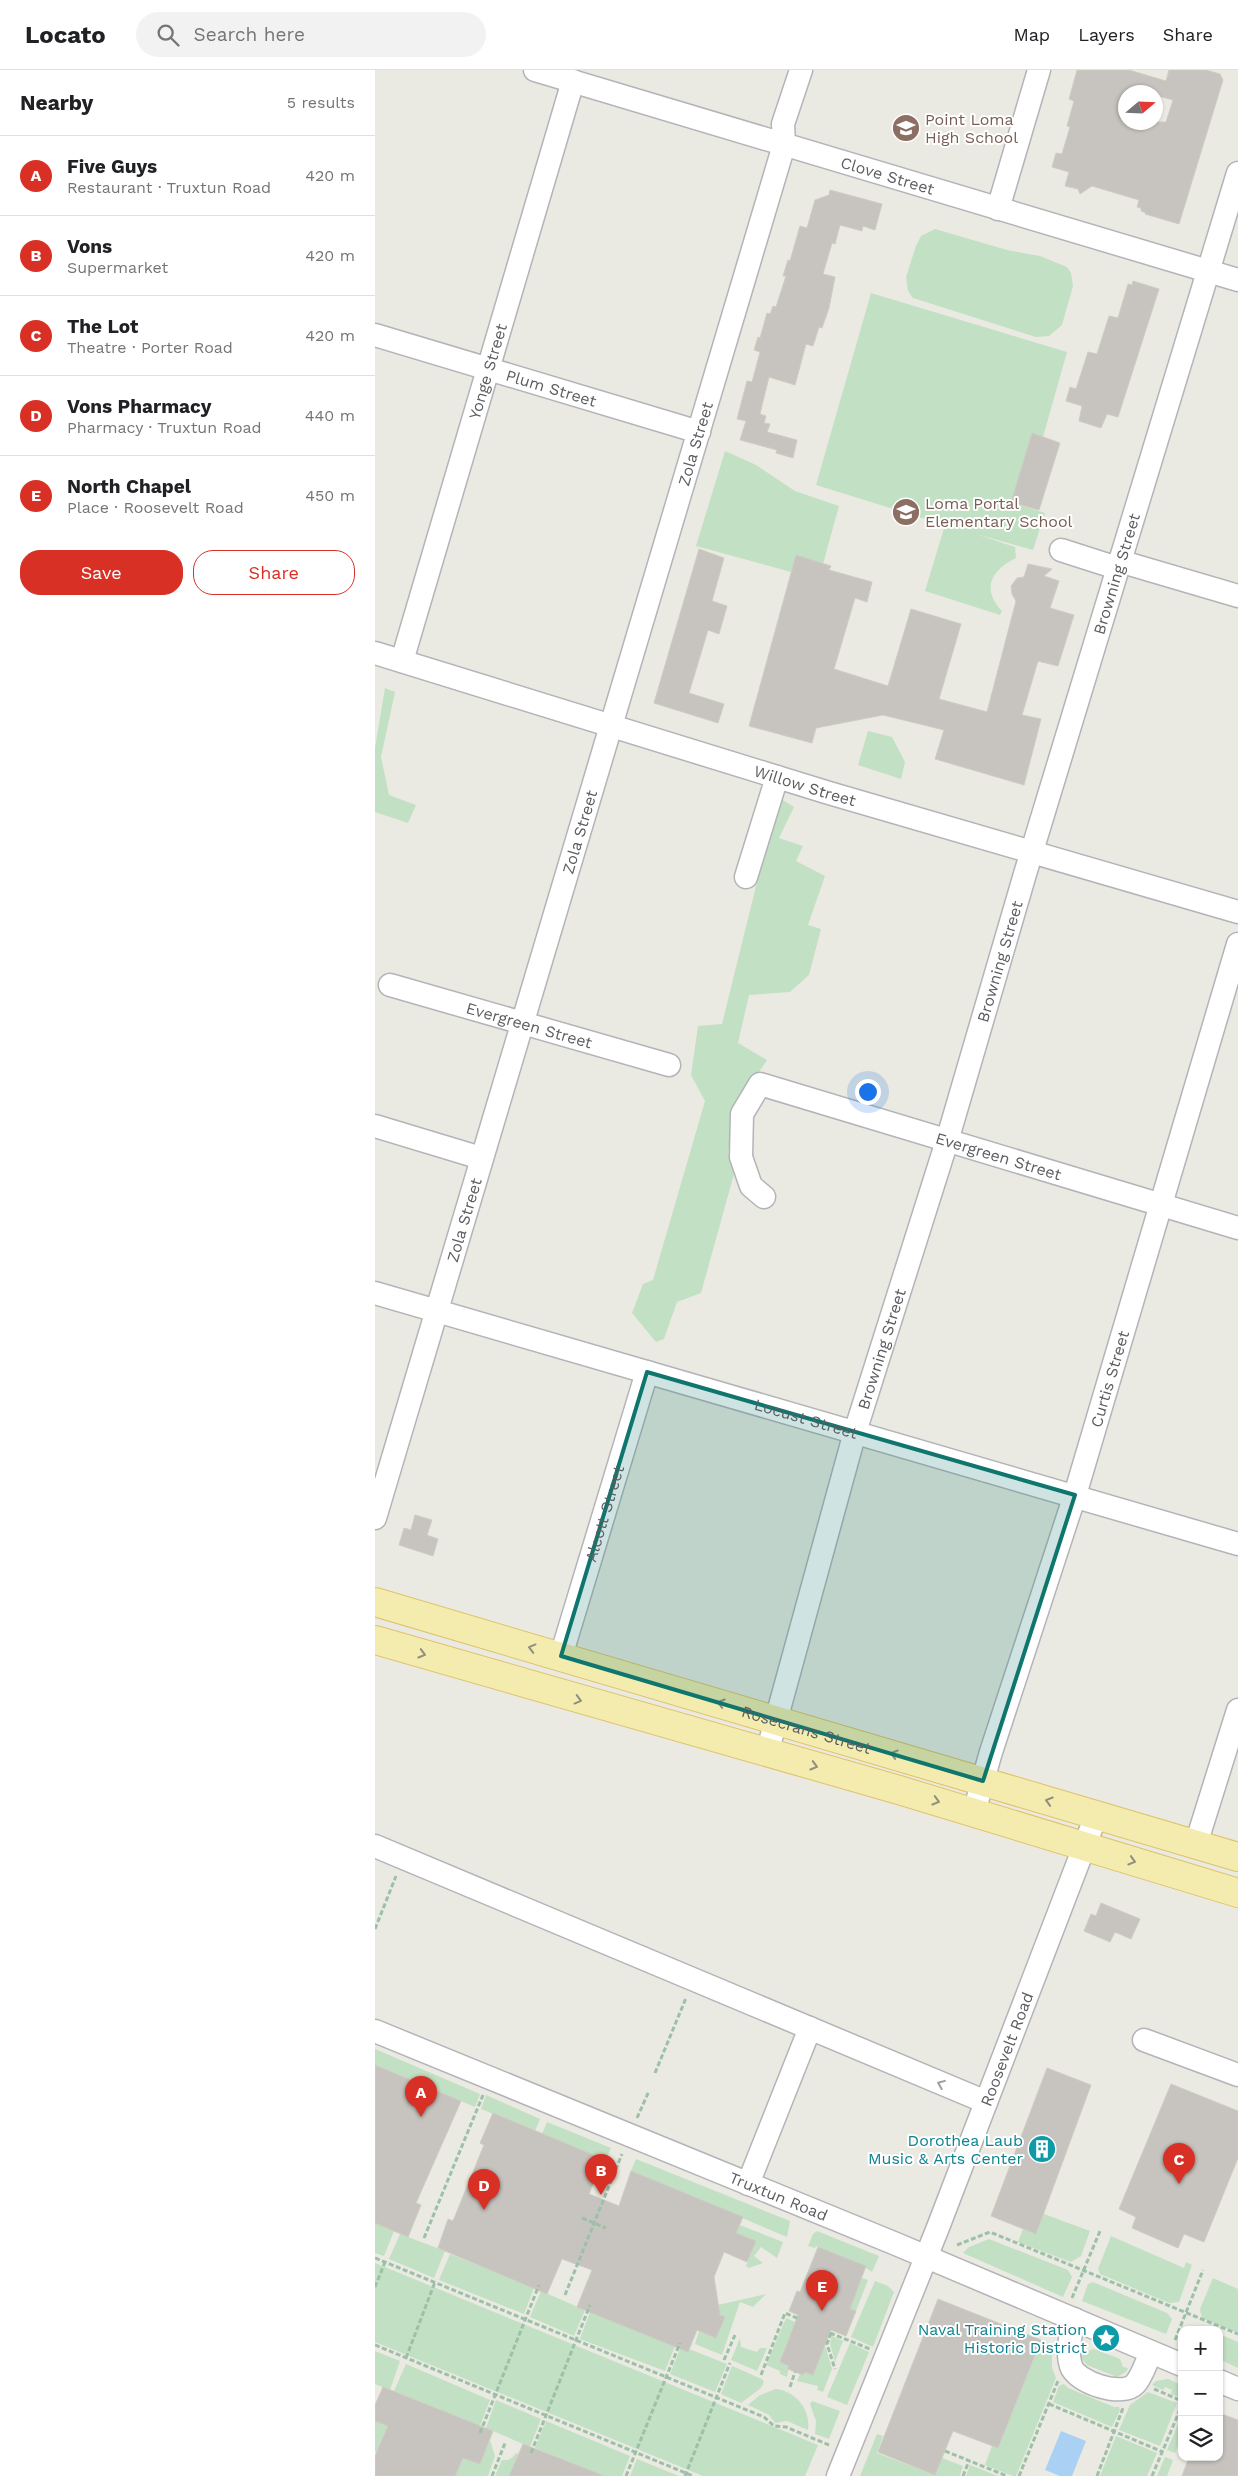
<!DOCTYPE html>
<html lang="en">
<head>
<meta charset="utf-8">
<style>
  body { margin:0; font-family:"Work Sans",sans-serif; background:#f2f2f2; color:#202124 }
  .controls { position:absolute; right:15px; bottom:15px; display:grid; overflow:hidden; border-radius:10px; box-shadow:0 1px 4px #0004 }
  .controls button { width:45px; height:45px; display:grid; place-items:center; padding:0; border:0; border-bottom:1px solid #e0e0e0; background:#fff; color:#202124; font:25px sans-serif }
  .compass { position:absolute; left:743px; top:15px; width:45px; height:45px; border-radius:50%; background:#fff; box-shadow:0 1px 4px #0004; rotate:71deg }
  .you { position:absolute; left:492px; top:1021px; width:18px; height:18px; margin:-12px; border:4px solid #fff; border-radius:50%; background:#1a73e8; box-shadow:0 0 0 8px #1a73e833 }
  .badge { display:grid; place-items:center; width:32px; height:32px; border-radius:50%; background:#d93025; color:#fff; font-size:16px; font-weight:700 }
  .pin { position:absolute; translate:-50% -41px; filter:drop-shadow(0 1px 2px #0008) }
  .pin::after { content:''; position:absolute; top:26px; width:18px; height:15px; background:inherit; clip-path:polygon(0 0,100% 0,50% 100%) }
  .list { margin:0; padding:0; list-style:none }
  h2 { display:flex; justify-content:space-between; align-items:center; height:65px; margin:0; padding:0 20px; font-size:21px }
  h2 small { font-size:16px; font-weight:400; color:#757577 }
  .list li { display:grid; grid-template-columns:32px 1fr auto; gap:15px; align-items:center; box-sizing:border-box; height:80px; padding:0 20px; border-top:1px solid #e0e0e0 }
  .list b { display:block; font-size:19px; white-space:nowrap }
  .list p { margin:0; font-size:16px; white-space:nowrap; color:#757577 }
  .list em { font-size:16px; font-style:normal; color:#757577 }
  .actions { display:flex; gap:10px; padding:15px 20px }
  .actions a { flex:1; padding:11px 0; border:1px solid #d93025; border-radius:20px; text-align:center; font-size:18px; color:#d93025 }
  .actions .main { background:#d93025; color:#fff }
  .icon { flex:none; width:28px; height:28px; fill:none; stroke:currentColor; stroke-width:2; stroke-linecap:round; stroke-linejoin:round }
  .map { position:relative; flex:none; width:863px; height:2406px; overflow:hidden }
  header { display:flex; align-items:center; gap:30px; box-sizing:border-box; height:70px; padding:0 25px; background:#fff; border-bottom:1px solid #e0e0e0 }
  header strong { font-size:24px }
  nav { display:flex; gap:28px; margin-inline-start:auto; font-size:18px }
  .search { width:350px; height:45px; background:#f2f2f2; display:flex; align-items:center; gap:12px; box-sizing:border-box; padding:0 18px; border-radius:28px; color:#757577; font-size:19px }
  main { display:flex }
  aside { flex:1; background:#fff }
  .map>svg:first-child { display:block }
  .green { fill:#c2e0c3 }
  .water { fill:#aad1f4 }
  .building { fill:#c7c4bf; stroke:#cfccc2; fill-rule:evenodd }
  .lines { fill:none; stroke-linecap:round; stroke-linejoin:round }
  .minor-casing { stroke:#b3b4b8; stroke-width:25 }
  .major-casing { stroke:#dfc268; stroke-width:30 }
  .path { stroke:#9cc0a8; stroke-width:3; stroke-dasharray:5 2.5; stroke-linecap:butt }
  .minor { stroke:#fff; stroke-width:22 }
  .major { stroke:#f4ecaf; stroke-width:28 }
  .oneway { stroke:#918f7c }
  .oneway2 { stroke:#9d9ea0 }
  .marked { fill:#0f766e; fill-opacity:0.2; stroke:#0f766e; stroke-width:4; stroke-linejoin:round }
  .labels { text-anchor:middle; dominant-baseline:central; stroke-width:4; stroke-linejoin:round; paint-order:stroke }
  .education-label { font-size:16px; fill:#785e54; stroke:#fff; text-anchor:start }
  .street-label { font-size:16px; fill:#5b5d61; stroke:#fff }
  .culture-label { font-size:16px; fill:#0d838f; stroke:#fff; text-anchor:end }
</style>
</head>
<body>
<header>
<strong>Locato</strong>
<div class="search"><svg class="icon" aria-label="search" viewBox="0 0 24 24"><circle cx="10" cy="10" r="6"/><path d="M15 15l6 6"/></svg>Search here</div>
<nav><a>Map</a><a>Layers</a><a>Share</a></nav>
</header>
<main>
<aside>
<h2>Nearby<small>5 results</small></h2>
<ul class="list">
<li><span class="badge">A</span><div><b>Five Guys</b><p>Restaurant · Truxtun Road</p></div><em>420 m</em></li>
<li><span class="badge">B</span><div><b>Vons</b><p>Supermarket</p></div><em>420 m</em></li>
<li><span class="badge">C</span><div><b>The Lot</b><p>Theatre · Porter Road</p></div><em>420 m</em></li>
<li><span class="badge">D</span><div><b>Vons Pharmacy</b><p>Pharmacy · Truxtun Road</p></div><em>440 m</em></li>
<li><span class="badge">E</span><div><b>North Chapel</b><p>Place · Roosevelt Road</p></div><em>450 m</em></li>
</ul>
<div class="actions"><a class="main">Save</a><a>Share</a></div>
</aside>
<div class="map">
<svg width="863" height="2406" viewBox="0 0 863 2406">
  <rect width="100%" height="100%" fill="#ebeae2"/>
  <!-- green -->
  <g class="green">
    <path d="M560,159l72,21 33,6 27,11 4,6 2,13 -11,39 -13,11 -13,1 -123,-39 -5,-7 -2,-14 10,-31 5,-10z"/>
    <path d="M496,223l196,59 -24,85 -11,-4 -21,69 34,11 -12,37 -57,-16 39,13 1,11c-25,12 -35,31 -14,53l-2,4 -75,-24 20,-66 -129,-40z"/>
    <path d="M350,381l31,14 39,26 44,15 -16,58 -27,-9 -5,17 -95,-26z"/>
    <path d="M10,618l10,4 -14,65 8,38 27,10 -8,18 -33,-11v-64z"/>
    <path d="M493,661l24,6 13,25 -4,17 -43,-14z"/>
    <path d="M403,727l16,10 -15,31 24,8 -7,15 29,15 -17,49 13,4 -12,46 -19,17 -41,3 -11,48 29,17 -29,44 -10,48 6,22 -33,119 -24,9 -13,37 -8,3 -24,-29 11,-29 10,-4 52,-179 -14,-26 7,-49 24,-2z"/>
    <path d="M0,1979l105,45 -5,13 -100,-42z"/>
    <path d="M111,2025l54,24 -5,12 -54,-22z"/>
    <path d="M172,2052l64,26 -5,12 -64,-26z"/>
    <path d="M261,2089l154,62 -3,16 -156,-66z"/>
    <path d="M669,2144l46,17 -9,25 -10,6 -53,-20 5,-13 13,5z"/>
    <path d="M0,2153l19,8 -10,25 -9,-3z"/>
    <path d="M365,2155l43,17 -6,16 -16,-11 -7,9 9,7 -14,5 -3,-2 10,-25 -20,-8z"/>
    <path d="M442,2161l62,25 -7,16 -6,-4v-2l-50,-20 -1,2 -7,-2 5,-12z"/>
    <path d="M25,2164l45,17 -11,27 -45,-19z"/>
    <path d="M736,2166l73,32 2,-6 6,3 -13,37 -10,1 -69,-29 -2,-5z"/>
    <path d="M614,2169l79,31 4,7 -9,20 -100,-44 6,-6z"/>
    <path d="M75,2184l84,34 -10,26 -85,-34z"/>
    <path d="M0,2193l443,182 -13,31h-102l-328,-134z"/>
    <path d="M487,2208l6,2 -12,31 -6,-2z"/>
    <path d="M838,2208l25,11v44l-36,-15 -2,-9z"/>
    <path d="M500,2211l13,5 6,6 -21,55 -22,-10z"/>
    <path d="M718,2212l74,31 5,6 -6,15 -84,-33 6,-17z"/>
    <path d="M166,2221l44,19 -11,26 -44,-19z"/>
    <path d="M391,2224l-13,13 -13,-5 -18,53 -27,-11 4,-13 25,-14 -8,-4 2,-8z"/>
    <path d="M215,2242l85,34 -10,25 -85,-32z"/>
    <path d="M411,2248l9,4 -15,40 9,4 -2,11 -7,-3v-3l-14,-6z"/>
    <path d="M844,2264l19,8v26l-19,-9z"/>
    <path d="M457,2266l11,5 -8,21 -5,-19z"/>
    <path d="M365,2268l1,9 16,5 3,-4h7l-10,23 -26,-11z"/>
    <path d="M666,2270l11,5v23l4,10 -40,98h-3l-28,-11 7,-19 6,2z"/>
    <path d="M475,2273l19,9 -22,53 -20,-8z"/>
    <path d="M449,2277l2,1 6,21 -9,23 -6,-2 1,-4 -21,-5 3,-7 3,1 2,-3 8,3z"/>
    <path d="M305,2279h9l38,15 -12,28 -45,-18z"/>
    <path d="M719,2279l26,10 3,8 5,1 -2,4 -9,5 -30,-12 -7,-8 2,-7 3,2z"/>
    <path d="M0,2281l25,10 -10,29 -15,-6z"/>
    <path d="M31,2294l84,36 -10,26 -86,-35z"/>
    <path d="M357,2296l30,13 2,3 -3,6 -20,15 -20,-9z"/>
    <path d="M793,2309l14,6 -2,12 -9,-3 1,-4 -7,-3 -2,3 -11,-5 4,-4z"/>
    <path d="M689,2314l4,4 46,19h5l1,3 -8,17 -59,-25 6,-16z"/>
    <path d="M401,2319c19,2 35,20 32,41l-21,-9 -12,2 -6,-8 -21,-10 12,-10z"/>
    <path d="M773,2322l29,11 -17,43 -41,-16 11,-25z"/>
    <path d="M121,2330l45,19 -11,28 -44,-19z"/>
    <path d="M437,2331l28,10 -11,28 -14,-5 1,-13 -6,-17z"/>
    <path d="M807,2345v21l-7,17 -8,-3z"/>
    <path d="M0,2351l13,5 -11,26 -2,-1z"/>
    <path d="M171,2351l84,35 -8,20h-19l-68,-28z"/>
    <path d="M502,2364l6,2 -6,17 58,22 7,-17 21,8 -3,10h-100z"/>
    <path d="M741,2366l41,17 -10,23h-47z"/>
    <path d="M115,2370l5,16 -7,20h-33l8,-18 17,6z"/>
    <path d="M141,2383l2,1 -8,20 4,2h-19l7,-16c7,1 11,-2 14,-7z"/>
    <path d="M790,2387l8,3 -6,16h-10z"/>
    <path d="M262,2389l42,17h-49z"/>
    <path d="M595,2395l28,11h-32z"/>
  </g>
  <!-- water -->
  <path class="water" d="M686,2361l25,10 -14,35h-12l-15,-6z"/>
  <!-- building -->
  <g class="building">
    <path d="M702,0h52l37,11 3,-11h37l14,4 3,6 -44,144 -34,-10 1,-1 -5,-2v-3l-4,-1 2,-7 -47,-14 -12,8 -2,-5 -13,-3 4,-14 -17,-5 4,-14 6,1 8,-27 -3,-1 7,-25 -5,-2zM750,22h30v3l18,5 -7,22h-41z"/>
    <path d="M455,120l52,14 -7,26 -12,-4 -1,5 -22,-6 -5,19 -3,-1 -9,31 12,3 -6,31 -7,20 -3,-1 -6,19 -7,-2 -11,41 -26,-8 -9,37 6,2 -2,7 6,1 -3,8 30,8 -4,18 -17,-5 1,-3 -37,-10 6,-19 -9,-2 10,-38 5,1 8,-30 -6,-2 4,-13 2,1 7,-25 3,1 3,-8 3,1 10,-31h-3l5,-16 2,1 10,-35 7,2 8,-28 14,-5z"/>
    <path d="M758,211l26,8 -41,128 -11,-3 -6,14 -22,-7 3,-15 -16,-5 4,-14 6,2 12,-37 9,2 12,-38 9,2 10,-34 4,1z"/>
    <path d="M657,363l28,10 -21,67 -28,-8z"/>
    <path d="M324,479l25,9 -12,43 15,5 -8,28 -11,-4 -19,63 35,11 -6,19 -64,-20z"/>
    <path d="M421,485l35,11 -2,4 43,12 -5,20 -12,-4 -21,71 54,17 23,-77 50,15 -22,75 48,13 29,-111 -4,-7 -1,-8 6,-8 7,-1 4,-13 24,5 -8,7 15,5 -9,27 24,7 -16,51 -20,-5 -16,54 19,4 -17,66 -89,-26 9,-29 -61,-15 -67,13 -4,15 -63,-17z"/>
    <path d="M40,1445l17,5 -5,15 11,4 -5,17 -34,-11 5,-17 7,2z"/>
    <path d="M726,1833l39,16 -9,20 -16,-7 -5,10 -26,-11 7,-17 5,2z"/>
    <path d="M0,1995l86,36 -45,102 5,2 -13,32 -33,-14z"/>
    <path d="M672,1998l44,17 -55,149 -45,-18z"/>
    <path d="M796,2014l67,27v47l-34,84 -20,-8 -6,14 -46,-20 4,-11 -17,-8z"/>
    <path d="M118,2043l110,46 -14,35 30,12 12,-35 112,46 -7,16 20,8 -9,21 -23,-10 -10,25 6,38 5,2 -9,21 -19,-8 -9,22 -111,-45 15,-37 -30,-11 -15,35 -109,-46 10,-29 5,2 31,-76 -4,-2z"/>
    <path d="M443,2177l48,19 -16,43 6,2 -10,25 -15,-6 -18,45 -8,-3 -2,3 -15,-6 1,-3 -9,-4 18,-47 -9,-4 8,-20 3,1z"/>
    <path d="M563,2229l103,41 -43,108 -45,-17 -18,44 -57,-23z"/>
    <path d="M8,2317l110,44 -13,33 -17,-6 -8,18h-80v-20l13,-30 -13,-5v-16z"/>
    <path d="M844,2343l19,7v56h-56l7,-19h30z"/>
    <path d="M148,2374l79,31v1h-93z"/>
  </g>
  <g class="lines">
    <defs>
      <g id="minor">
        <path id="s1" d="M160,0l703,210"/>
        <path d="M623,139l41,-139"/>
        <path id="s2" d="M0,265l324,97"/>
        <path d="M686,480l56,18"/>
        <path d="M744,491l119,35"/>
        <path id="s3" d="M0,583l454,140 409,119"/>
        <path id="s4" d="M27,591l171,-580"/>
        <path d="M371,807l31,-100"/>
        <path id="s5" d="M15,915l279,80"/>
        <path d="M0,1056l106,32"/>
        <path id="s6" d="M389,1127l-13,-11 -10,-29 1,-43 18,-30 478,144"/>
        <path id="s7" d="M0,1223l863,251"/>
        <path id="s8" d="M0,1448l409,-1373 -1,-21 18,-54"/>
        <path id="s9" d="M186,1586l86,-284"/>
        <path id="s10" d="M392,1683l88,-321 92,-291 78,-267 213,-701"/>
        <path id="s11" d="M599,1742l17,-60 84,-257 163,-551"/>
        <path d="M821,1774l42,-134"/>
        <path d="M0,1776l611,256"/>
        <path id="s12" d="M0,1961l521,213 286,121"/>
        <path d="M769,1970l94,35"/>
        <path d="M373,2114l62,-156"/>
        <path d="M699,2249c-3,15 -8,32 -3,47 5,16 51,32 64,18 7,-7 11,-22 16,-31"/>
        <path d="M844,2311l19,8"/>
        <path id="s13" d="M463,2406l99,-246 159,-414"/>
      </g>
      <g id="major">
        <path id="s14" d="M0,1532l863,255"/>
        <path d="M0,1570l524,150 339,103"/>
      </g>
    </defs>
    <!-- minor casing -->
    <use href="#minor" class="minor-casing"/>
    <!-- major casing -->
    <use href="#major" class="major-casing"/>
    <!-- path -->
    <g class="path">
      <path d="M0,1859l21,-53"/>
      <path d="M280,2003l31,-75"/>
      <path d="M262,2048l12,-27"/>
      <path d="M207,2148l24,10"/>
      <path d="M49,2168l59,-143"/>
      <path d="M582,2175l33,-13 248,102"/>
      <path d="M0,2188l389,159 10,9 12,1 43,18"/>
      <path d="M0,2217l10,-25"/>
      <path d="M190,2225l57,-141"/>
      <path d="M697,2228l28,-67"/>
      <path d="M455,2263l40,16"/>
      <path d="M456,2263l-4,11 8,25"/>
      <path d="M800,2270l28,-70"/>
      <path d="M0,2275l318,131"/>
      <path d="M31,2288l29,-76"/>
      <path d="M349,2290l11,-25"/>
      <path d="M386,2305l24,-62 12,5"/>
      <path d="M415,2317l5,-15"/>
      <path d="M779,2319l28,12"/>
      <path d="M674,2334l114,48"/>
      <path d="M105,2363l59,-148"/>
      <path d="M570,2381l62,25"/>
      <path d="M156,2383l59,-148"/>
      <path d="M117,2406l13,-33"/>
      <path d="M251,2406l54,-133"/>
      <path d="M310,2406l45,-113"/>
      <path d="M588,2406l6,-15"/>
      <path d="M644,2406l39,-95"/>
      <path d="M722,2406l26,-68"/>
      <path d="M777,2406l30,-71"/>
    </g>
    <!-- minor -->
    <use href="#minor" class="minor"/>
    <!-- major -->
    <use href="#major" class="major"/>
  </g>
  <!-- one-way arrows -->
  <defs><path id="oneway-chevron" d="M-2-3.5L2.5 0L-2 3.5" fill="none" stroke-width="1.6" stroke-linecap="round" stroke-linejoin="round" transform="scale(1.25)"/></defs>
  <g class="oneway">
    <use href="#oneway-chevron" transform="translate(157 1578) rotate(-165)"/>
    <use href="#oneway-chevron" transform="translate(47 1584) rotate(16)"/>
    <use href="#oneway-chevron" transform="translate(203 1630) rotate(15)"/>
    <use href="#oneway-chevron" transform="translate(346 1633) rotate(-163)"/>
    <use href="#oneway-chevron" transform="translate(519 1684) rotate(-163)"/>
    <use href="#oneway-chevron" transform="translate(439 1696) rotate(16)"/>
    <use href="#oneway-chevron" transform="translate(561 1731) rotate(16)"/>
    <use href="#oneway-chevron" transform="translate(674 1731) rotate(-163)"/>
    <use href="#oneway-chevron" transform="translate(757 1791) rotate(17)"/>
  </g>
  <use class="oneway2" href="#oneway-chevron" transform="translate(566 2014) rotate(-158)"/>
  <!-- marked area -->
  <path class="marked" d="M272,1302l428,123 -92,286 -422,-125z"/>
  <!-- icons -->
  <defs>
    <symbol id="school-disc" viewBox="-11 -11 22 22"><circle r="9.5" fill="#8d6e63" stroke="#fff"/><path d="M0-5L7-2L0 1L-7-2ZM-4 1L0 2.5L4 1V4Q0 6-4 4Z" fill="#fff"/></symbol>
    <symbol id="building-disc" viewBox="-11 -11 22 22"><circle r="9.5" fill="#0f9aa8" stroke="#fff"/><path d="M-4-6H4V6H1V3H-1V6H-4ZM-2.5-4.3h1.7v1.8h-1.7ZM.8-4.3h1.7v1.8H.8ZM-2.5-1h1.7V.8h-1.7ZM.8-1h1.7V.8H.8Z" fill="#fff"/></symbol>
    <symbol id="sight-disc" viewBox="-11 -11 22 22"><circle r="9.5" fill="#0f9aa8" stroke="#fff"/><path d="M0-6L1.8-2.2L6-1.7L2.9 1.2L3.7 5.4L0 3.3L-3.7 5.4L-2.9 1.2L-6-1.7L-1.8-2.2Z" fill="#fff"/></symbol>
  </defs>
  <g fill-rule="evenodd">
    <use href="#school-disc" x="515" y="42" width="32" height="32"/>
    <use href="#school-disc" x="515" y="426" width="32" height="32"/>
    <use href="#building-disc" x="651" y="2063" width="32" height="32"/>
    <use href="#sight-disc" x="715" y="2252" width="32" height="32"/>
  </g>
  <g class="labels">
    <!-- education labels -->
    <g class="education-label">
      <text x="550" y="49">Point Loma<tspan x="550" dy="18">High School</tspan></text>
      <text x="550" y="433">Loma Portal<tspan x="550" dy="18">Elementary School</tspan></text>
    </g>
    <!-- street labels -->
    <g class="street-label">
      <text stroke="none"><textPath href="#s1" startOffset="368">Clove Street</textPath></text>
      <text stroke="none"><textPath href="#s4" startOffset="302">Yonge Street</textPath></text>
      <text stroke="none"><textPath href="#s2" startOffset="184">Plum Street</textPath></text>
      <text stroke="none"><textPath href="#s8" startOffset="1121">Zola Street</textPath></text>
      <text stroke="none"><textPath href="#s10" startOffset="1230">Browning Street</textPath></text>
      <text stroke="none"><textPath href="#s3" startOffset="450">Willow Street</textPath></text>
      <text stroke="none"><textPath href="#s8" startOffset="716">Zola Street</textPath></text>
      <text stroke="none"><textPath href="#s10" startOffset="825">Browning Street</textPath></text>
      <text stroke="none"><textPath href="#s5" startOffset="145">Evergreen Street</textPath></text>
      <text stroke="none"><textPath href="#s6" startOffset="375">Evergreen Street</textPath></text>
      <text stroke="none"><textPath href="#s8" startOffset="311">Zola Street</textPath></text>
      <text stroke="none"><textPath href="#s10" startOffset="420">Browning Street</textPath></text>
      <text stroke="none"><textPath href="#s11" startOffset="454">Curtis Street</textPath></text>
      <text stroke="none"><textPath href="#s7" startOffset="449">Locust Street</textPath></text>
      <text stroke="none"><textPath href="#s9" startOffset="149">Alcott Street</textPath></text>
      <text stroke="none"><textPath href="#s14" startOffset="450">Rosecrans Street</textPath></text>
      <text stroke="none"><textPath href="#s13" startOffset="459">Roosevelt Road</textPath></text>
      <text stroke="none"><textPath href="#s12" startOffset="436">Truxtun Road</textPath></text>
    </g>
    <!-- culture labels -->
    <g class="culture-label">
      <text x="648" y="2070">Dorothea Laub<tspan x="648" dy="18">Music &amp; Arts Center</tspan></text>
      <text x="712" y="2259">Naval Training Station<tspan x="712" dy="18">Historic District</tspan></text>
    </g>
  </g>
</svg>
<div class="controls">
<button>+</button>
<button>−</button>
<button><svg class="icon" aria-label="layers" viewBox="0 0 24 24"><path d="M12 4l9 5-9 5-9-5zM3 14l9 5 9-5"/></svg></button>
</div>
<svg class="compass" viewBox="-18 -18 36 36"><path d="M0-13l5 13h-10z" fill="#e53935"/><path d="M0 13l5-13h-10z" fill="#757577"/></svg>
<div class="you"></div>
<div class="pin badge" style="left:46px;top:2047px">A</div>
<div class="pin badge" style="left:226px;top:2125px">B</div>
<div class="pin badge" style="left:804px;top:2114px">C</div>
<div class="pin badge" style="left:109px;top:2140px">D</div>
<div class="pin badge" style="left:447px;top:2241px">E</div>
</div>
</main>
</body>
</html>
